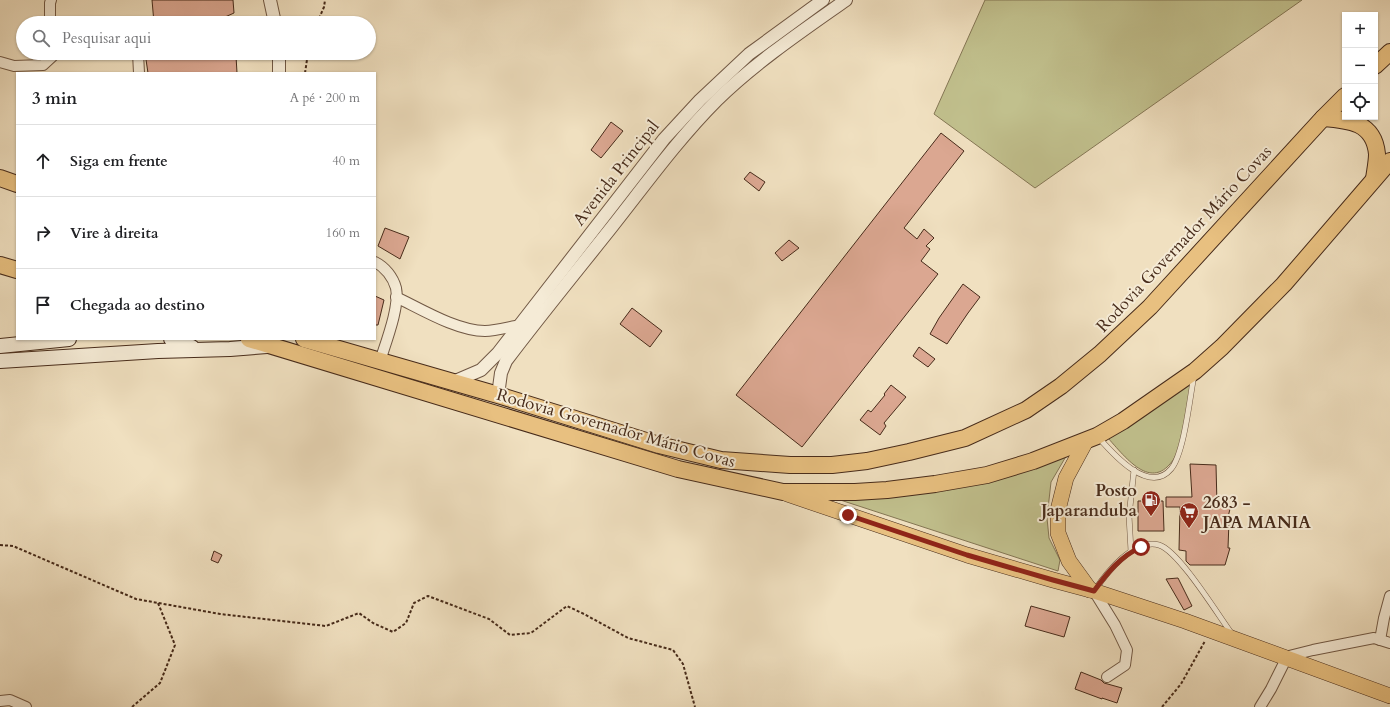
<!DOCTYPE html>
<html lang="pt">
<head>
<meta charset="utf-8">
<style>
  body { margin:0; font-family:Cardo,serif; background:#f6f6f6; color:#202124 }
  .controls { position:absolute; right:12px; top:12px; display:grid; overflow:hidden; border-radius:0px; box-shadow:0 1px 3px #0004 }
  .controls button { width:36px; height:36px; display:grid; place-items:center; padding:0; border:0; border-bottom:1px solid #e0e0e0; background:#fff; color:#202124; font:20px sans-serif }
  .stop { position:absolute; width:12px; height:12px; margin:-9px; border:3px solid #8f2418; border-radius:50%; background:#fff }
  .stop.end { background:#8f2418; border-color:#fff; box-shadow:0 1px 4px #0008 }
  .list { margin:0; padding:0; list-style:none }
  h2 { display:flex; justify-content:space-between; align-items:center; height:52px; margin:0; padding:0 16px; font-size:17px }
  h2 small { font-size:13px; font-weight:400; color:#757577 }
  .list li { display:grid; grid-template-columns:26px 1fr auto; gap:12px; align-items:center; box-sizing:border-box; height:72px; padding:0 16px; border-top:1px solid #e0e0e0 }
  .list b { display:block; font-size:15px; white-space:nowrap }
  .list em { font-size:13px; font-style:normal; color:#757577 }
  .icon { flex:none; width:22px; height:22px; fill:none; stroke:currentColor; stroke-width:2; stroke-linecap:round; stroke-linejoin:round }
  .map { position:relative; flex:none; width:1390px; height:707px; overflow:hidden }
  .search { position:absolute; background:#fff; box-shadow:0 1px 3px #0004; left:16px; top:16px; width:360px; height:44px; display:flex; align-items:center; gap:10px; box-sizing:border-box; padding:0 14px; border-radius:22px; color:#757577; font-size:15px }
  .panel { position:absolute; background:#fff; box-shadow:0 1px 3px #0004; left:16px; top:72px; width:360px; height:268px; border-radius:0px }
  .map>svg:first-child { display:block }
  .green { fill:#c1c08d; stroke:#847654 }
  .building { fill:#dba791; stroke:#472b1a }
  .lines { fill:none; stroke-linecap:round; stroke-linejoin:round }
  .service-casing { stroke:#715844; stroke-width:6 }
  .minor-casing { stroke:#715844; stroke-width:12 }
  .tertiary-casing { stroke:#715844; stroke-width:14 }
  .secondary-casing { stroke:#472b1a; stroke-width:16 }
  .primary-casing { stroke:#472b1a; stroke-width:16 }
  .trunk-casing { stroke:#472b1a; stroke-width:18 }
  .path { stroke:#472b1a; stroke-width:2; stroke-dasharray:3 2; stroke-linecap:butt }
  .service { stroke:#f5ebd6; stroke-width:5 }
  .minor { stroke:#f5ebd6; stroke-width:10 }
  .tertiary { stroke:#f5ebd6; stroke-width:12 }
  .secondary { stroke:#f5ebd6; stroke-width:14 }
  .primary { stroke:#e8c080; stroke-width:15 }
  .trunk { stroke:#e8c080; stroke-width:16 }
  .route { stroke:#8f2418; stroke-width:5 }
  .labels { text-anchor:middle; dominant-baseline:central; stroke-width:4; stroke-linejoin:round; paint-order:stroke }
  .street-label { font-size:17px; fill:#472b1a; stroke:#f5ebd6 }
  .poi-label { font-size:17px; font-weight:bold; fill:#472b1a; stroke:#f5ebd6; text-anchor:end }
</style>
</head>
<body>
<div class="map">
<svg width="1390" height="707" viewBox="0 0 1390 707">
  <rect width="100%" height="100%" fill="#f0e0c0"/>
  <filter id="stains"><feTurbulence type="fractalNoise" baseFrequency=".005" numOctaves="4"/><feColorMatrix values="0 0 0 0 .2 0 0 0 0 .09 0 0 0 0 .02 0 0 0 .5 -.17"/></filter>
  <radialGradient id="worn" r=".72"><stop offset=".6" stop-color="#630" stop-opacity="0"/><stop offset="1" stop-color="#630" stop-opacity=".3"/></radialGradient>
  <!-- green -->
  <g class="green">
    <path d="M985,0h317l-267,188 -101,-74z"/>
    <path d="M1193,378l-14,72c-23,46 -49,13 -71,-12z"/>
    <path d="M1068,453l-17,29 -4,36 2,20 11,22 -2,11 -233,-76 63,2z"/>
  </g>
  <!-- building -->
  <g class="building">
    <path d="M152,0h81l1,13 -9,4 1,6h-72z"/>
    <path d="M145,53h83v3h8l1,17h-89z"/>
    <path d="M611,122l12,9 -22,27 -10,-8z"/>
    <path d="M941,133l23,18 -60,77 13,11 7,-10 10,9 -8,8 4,3 -9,12 17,13 -136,173 -66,-52z"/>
    <path d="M750,172l15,10 -6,9 -15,-12z"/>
    <path d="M385,228l24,9 -9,22 -22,-13z"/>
    <path d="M789,240l10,8 -17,13 -7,-8z"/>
    <path d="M963,284l17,13 -12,16 -21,31 -17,-10 9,-16z"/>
    <path d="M375,296l9,4 -6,25h-3z"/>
    <path d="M632,308l30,23 -12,16 -30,-23z"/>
    <path d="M919,347l16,12 -7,8 -15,-11z"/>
    <path d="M891,385l15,12 -22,26 2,3 -6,9 -20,-15 8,-10 3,2 14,-17 -1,-1z"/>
    <path d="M1190,464l26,1 1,40h14l-4,16h2l-1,27h2l-5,17h-35l-4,-4v-10l-7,-1 1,-43h-14v-10h26z"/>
    <path d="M1138,501h25l1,30h-26z"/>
    <path d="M214,551l8,4 -4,8 -7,-3z"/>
    <path d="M1178,578l14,28 -8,4 -18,-31z"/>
    <path d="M1031,606l39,11 -6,20 -39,-11z"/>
    <path d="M1081,672l20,8 3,3 18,5 -5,15 -15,-5v1l-27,-10z"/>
  </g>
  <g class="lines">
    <defs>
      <g id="service">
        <path d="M1099,438c14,16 50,57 72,31 13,-15 19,-72 23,-94"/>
        <path d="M1131,551l-2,-35 5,-46"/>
        <path d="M1095,590c12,-18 39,-52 64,-45 20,6 59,70 73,89"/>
      </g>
      <g id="minor">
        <path d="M50,23v-20l1,-3"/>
        <path d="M138,53l1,20"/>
        <path d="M0,62l14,4 29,-1 13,-12"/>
        <path d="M375,262c10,5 18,15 21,26 4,18 -10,54 -16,73"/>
        <path d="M396,297c25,12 61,34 89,34 11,0 24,-4 36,-6"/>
        <path d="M1094,591l21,34 12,25 -2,15 -18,12"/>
        <path d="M1380,640l4,-22 6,-22"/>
        <path d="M1285,657l28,-7 61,-12 16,5"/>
        <path d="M0,701l10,-1 16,7"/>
        <path d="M1260,707l11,-18 15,-30"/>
      </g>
      <g id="tertiary">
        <path d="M270,0l5,23"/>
        <path d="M279,53v20"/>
        <path d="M453,382l28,-12 17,-17 166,-214 36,-39 49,-46 74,-54"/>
        <path d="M498,395l3,-22 5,-12c34,-45 70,-89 105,-133 34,-43 67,-89 106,-128 39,-38 85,-69 129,-100"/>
      </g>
      <g id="secondary">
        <path d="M171,339l21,8"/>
        <path d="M0,346l69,-7"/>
        <path d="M0,361l158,-10 72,-2 37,-3"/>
      </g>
      <g id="primary">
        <path d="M1086,441l-20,37 -8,32v23l11,28 21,29"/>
        <path d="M787,494l180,61 86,25 41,11 91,30 205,75"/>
      </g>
      <g id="trunk">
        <path d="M1375,66l15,-14"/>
        <path d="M1323,118c26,2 51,4 54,36 0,8 -2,17 -3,25"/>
        <path d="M0,178l17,6"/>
        <path d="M0,265l17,5"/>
        <path d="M249,339l429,130 105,23h72l32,-2 48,-6 52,-9 46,-14 64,-25 26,-15 72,-50 27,-24 62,-63 106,-123"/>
        <path d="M304,339l194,56 161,50 62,15 69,5h42l35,-4 42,-9 56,-14 61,-28 35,-24 39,-32 50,-47 173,-189 22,-22"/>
      </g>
    </defs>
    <!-- service casing -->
    <use href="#service" class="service-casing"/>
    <!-- minor casing -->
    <use href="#minor" class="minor-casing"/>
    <!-- tertiary casing -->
    <use href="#tertiary" class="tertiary-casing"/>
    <!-- secondary casing -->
    <use href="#secondary" class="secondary-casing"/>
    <!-- primary casing -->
    <use href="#primary" class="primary-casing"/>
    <!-- trunk casing -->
    <use href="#trunk" class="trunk-casing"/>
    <!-- path -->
    <g class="path">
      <path d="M317,23l7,-16 1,-7"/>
      <path d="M305,73l3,-20"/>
      <path d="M0,545l13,1 123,53 84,15 106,12 33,-13 14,10 20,9 13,-9 8,-20 14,-7 61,23 21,16 21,-2 36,-27 17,8 44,24 45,12 10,14 12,43"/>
      <path d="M132,707l28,-24 15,-38 -17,-42"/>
      <path d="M1162,707l19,-23 24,-43"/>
    </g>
    <!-- service -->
    <use href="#service" class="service"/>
    <!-- minor -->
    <use href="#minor" class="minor"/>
    <!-- tertiary -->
    <use href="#tertiary" class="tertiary"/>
    <!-- secondary -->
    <use href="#secondary" class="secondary"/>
    <!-- primary -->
    <use href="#primary" class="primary"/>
    <!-- trunk -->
    <use href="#trunk" class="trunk"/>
  </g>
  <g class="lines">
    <!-- route -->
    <path class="route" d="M848,515l119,40 86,25 41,11c13,-18 27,-35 47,-44"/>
  </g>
  <!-- icons -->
  <defs>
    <symbol id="fuel-pin" viewBox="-11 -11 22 30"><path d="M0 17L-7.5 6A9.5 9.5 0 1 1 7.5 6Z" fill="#8f2418" stroke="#f5ebd6"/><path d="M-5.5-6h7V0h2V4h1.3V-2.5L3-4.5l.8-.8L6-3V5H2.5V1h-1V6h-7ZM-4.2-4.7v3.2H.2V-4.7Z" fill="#fff"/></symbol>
    <symbol id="supermarket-pin" viewBox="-11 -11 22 30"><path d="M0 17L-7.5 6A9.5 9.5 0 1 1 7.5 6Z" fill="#8f2418" stroke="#f5ebd6"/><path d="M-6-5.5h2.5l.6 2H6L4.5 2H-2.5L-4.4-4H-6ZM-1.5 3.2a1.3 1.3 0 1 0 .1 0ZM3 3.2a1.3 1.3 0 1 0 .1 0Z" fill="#fff"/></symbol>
  </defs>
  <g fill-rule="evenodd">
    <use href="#fuel-pin" x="1140" y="489" width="22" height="30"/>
    <use href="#supermarket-pin" x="1178" y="501" width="22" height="30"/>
  </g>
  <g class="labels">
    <!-- street labels -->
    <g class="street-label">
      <text transform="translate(616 173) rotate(-52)">Avenida Principal</text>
      <text transform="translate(1184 239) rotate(-47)">Rodovia Governador Mário Covas</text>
      <text transform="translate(616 428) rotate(16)">Rodovia Governador Mário Covas</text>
    </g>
    <!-- poi labels -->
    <g class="poi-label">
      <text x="1137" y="490">Posto<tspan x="1137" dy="20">Japaranduba</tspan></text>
      <text x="1203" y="502" text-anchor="start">2683 -<tspan x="1203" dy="20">JAPA MANIA</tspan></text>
    </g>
  </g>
  <rect width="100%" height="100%" filter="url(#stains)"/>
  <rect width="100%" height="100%" fill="url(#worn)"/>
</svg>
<div class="controls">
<button>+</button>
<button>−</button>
<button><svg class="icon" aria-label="locate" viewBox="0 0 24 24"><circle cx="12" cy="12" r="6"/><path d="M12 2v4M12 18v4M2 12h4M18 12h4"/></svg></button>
</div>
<div class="stop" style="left:1141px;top:547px"></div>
<div class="stop end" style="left:848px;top:515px"></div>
<div class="search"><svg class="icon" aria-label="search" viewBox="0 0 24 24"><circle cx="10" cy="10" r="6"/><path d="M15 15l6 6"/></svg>Pesquisar aqui</div>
<section class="panel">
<h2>3 min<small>A pé · 200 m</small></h2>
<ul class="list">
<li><svg class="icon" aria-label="ahead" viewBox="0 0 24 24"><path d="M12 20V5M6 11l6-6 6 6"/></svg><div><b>Siga em frente</b></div><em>40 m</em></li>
<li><svg class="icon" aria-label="right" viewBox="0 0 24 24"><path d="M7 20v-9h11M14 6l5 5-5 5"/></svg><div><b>Vire à direita</b></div><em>160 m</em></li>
<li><svg class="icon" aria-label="arrive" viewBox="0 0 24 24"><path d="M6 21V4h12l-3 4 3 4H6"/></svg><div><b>Chegada ao destino</b></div></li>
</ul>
</section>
</div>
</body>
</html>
